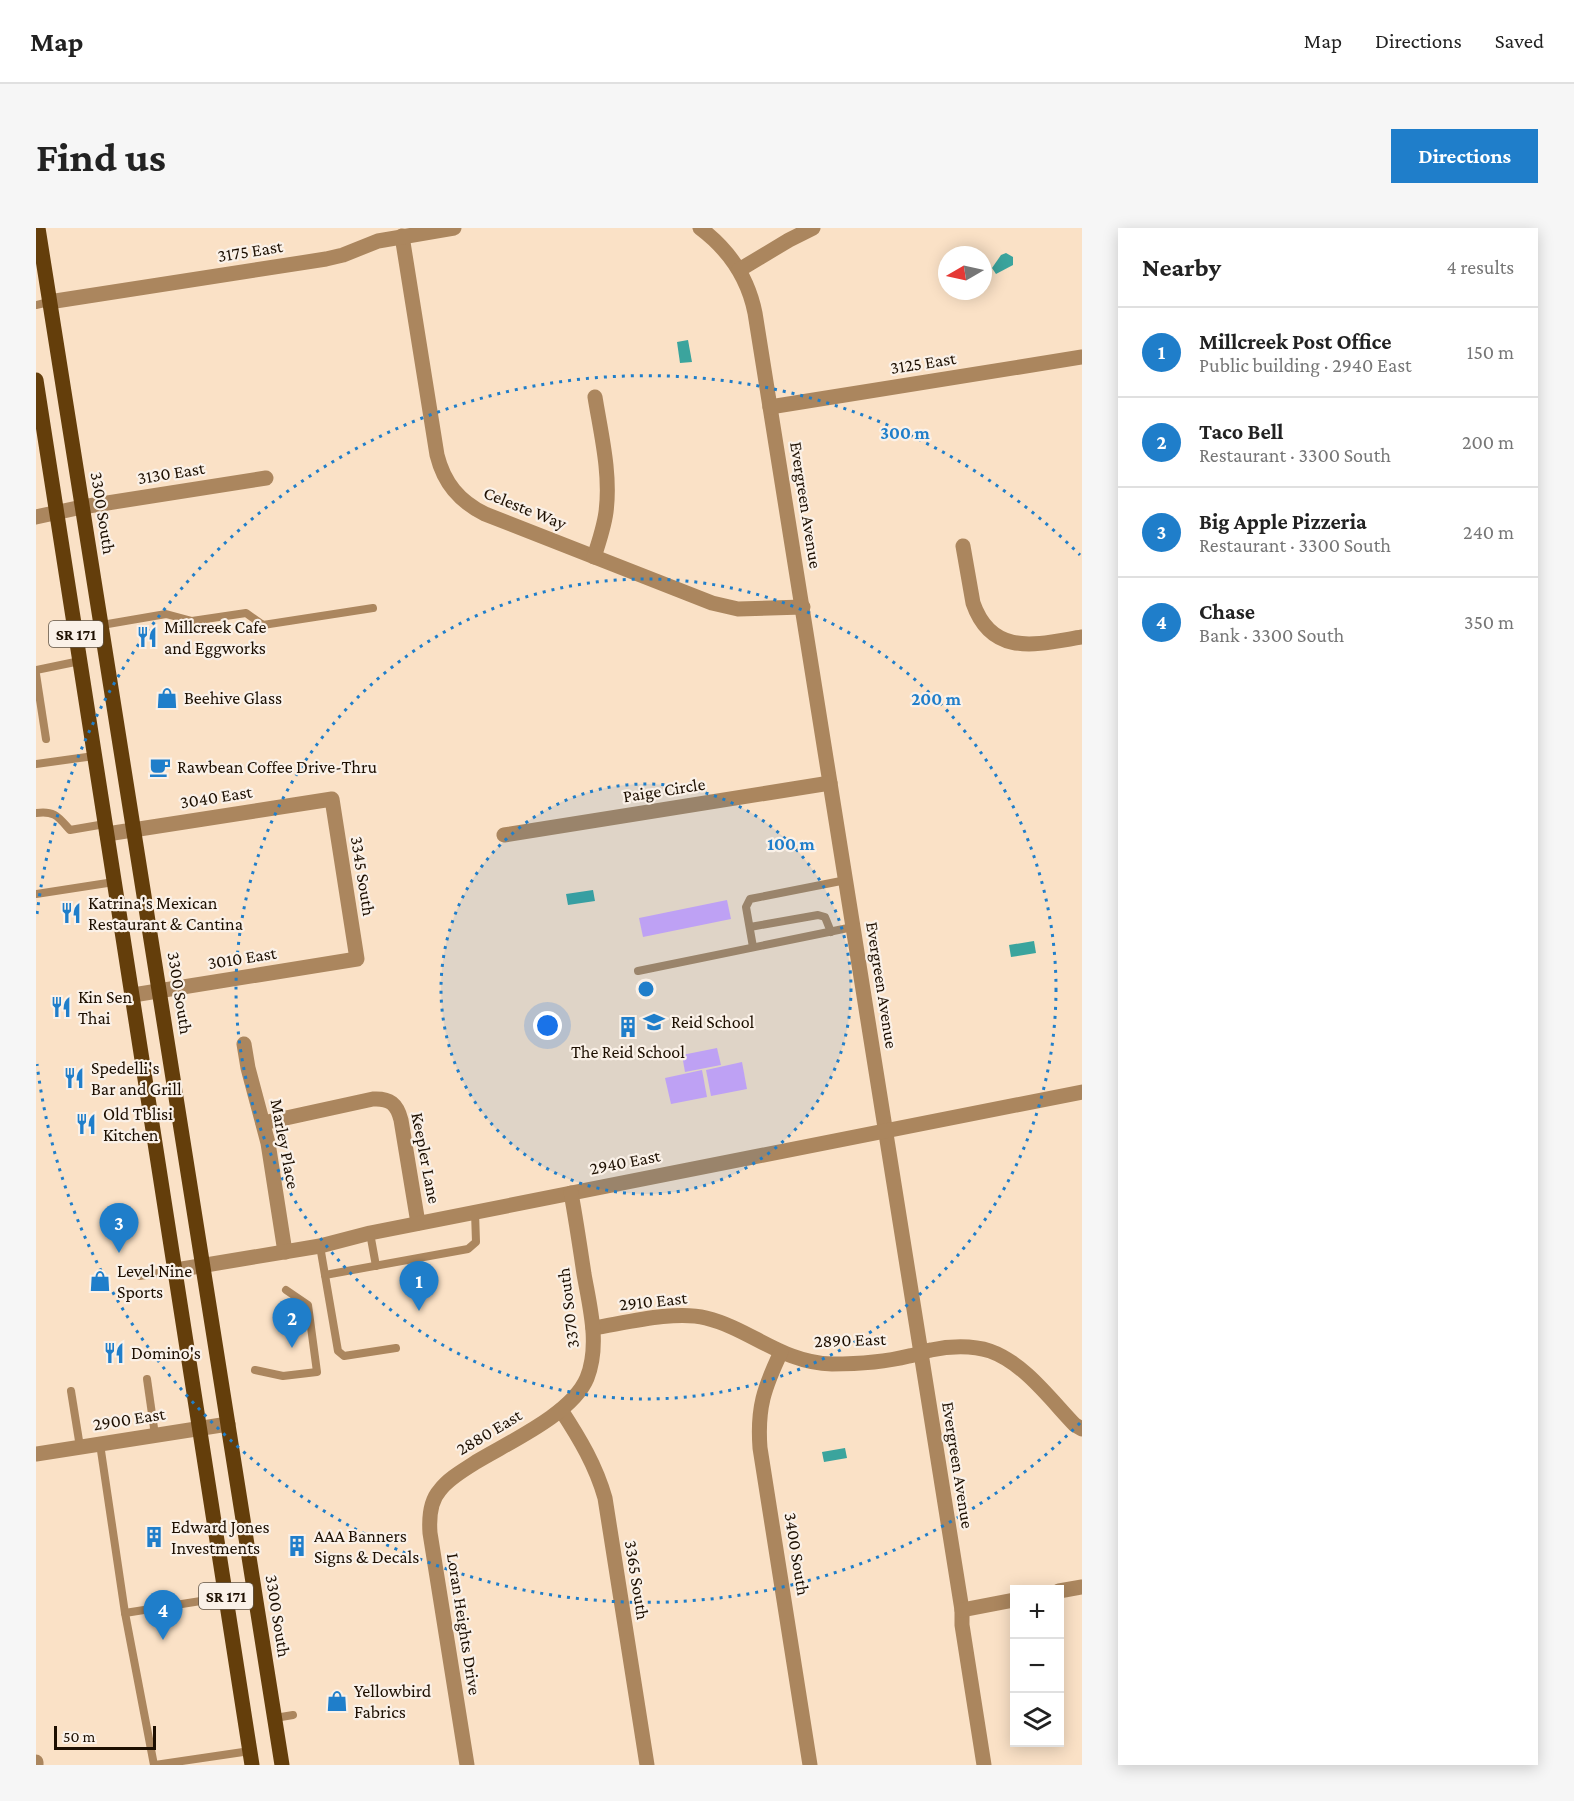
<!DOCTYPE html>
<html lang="en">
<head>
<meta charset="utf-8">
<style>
  body { margin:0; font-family:"Crimson Pro",serif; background:#f6f6f6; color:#222 }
  .controls { position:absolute; right:18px; bottom:18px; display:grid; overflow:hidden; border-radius:0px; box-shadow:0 3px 15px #0003 }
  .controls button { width:54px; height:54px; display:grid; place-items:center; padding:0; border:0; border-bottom:2px solid #e0e0e0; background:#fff; color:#222; font:30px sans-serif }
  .compass { position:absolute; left:902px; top:18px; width:54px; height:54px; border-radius:50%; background:#fff; box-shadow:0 3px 15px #0003; rotate:261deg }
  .scale { position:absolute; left:18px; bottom:15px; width:102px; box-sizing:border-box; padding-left:6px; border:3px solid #1d0f01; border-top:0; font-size:16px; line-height:21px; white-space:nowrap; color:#1d0f01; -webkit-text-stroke:4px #faf1e8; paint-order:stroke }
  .you { position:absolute; left:512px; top:798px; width:21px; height:21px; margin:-15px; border:4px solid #fff; border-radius:50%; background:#1a73e8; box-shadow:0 0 0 9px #1a73e833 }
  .badge { display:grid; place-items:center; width:39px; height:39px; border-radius:50%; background:#1f7eca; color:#fff; font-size:20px; font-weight:700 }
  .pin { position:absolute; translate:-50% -50px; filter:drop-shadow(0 2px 3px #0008) }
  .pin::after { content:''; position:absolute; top:32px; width:21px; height:18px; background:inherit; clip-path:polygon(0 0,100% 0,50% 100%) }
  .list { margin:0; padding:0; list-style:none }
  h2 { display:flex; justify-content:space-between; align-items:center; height:78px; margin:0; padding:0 24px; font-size:26px }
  h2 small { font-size:20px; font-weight:400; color:#767676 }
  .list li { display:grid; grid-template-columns:39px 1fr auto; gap:18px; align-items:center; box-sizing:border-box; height:90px; padding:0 24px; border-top:2px solid #e0e0e0 }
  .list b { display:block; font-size:22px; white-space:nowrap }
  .list p { margin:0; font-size:20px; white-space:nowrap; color:#767676 }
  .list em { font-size:20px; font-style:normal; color:#767676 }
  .icon { flex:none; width:33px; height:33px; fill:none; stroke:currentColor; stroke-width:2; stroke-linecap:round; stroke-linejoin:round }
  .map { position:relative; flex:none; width:1046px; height:1537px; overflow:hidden; border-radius:0px }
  header { display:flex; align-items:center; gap:36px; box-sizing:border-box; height:84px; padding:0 30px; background:#fff; border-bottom:2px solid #e0e0e0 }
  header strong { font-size:28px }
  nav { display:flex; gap:33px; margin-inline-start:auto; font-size:21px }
  .intro { display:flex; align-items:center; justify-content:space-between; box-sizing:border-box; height:144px; padding:0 36px }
  h1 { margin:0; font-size:42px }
  .button { padding:15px 27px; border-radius:0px; background:#1f7eca; color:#fff; font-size:21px; font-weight:700 }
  main { display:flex; gap:36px; padding:0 36px }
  aside { flex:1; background:#fff; border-radius:0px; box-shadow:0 3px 15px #0003 }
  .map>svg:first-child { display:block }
  .green { fill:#d4a7fa }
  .water { fill:#3ba49d }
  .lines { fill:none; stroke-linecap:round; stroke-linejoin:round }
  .service { stroke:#ab865e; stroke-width:8 }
  .minor { stroke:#ab865e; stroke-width:15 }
  .primary { stroke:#643e0b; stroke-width:15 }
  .ring { fill:none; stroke:#1f7eca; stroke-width:3; stroke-dasharray:3 6 }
  .labels { text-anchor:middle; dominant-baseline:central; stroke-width:4.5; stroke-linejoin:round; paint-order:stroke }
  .shield { fill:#faf1e8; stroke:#5f5346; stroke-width:1.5 }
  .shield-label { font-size:16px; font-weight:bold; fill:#1d0f01 }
  .street-label { font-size:18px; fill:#1d0f01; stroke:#faf1e8 }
  .poi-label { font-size:18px; fill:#1d0f01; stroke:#faf1e8; text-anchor:start }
  .centre { fill:#1f7eca; stroke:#faf1e8; stroke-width:3 }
  .ring-label { font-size:18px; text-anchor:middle; font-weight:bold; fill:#1f7eca; stroke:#faf1e8; stroke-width:4.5; stroke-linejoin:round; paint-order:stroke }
</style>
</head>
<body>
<header>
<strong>Map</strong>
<nav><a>Map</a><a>Directions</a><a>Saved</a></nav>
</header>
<div class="intro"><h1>Find us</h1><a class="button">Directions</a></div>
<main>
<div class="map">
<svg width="1046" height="1537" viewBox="0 0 1046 1537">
  <rect width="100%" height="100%" fill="#fae1c6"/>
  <!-- green -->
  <g class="green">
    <path d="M691,672l4,19 -88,18 -4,-19z"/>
    <path d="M681,820l4,17 -36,7 -3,-17z"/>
    <path d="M706,834l5,27 -36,7 -5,-26z"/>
    <path d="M666,842l5,27 -36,7 -6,-26z"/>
  </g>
  <!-- water -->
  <g class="water">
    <path d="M970,25l7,4v8l-17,9 -4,-6 9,-13z"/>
    <path d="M652,112l4,22 -12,1 -3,-21z"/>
    <path d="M557,662l2,11 -27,4 -2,-11z"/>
    <path d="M998,713l2,12 -25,4 -2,-12z"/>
    <path d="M809,1220l2,10 -23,4 -2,-10z"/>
  </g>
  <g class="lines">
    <!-- service -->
    <g class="service">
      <path d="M0,77l13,-3"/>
      <path d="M66,397l64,-11 26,7 54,-8 17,12 110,-17"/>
      <path d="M0,442l44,-9"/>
      <path d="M0,446l10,65"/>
      <path d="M0,536l58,-8"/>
      <path d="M0,585c19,-3 23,5 34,17l35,-6"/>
      <path d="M0,666l78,-12"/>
      <path d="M714,699l68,-12 7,2 6,15"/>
      <path d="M717,719l-7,-40 4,-8 96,-19"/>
      <path d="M602,743l215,-44"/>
      <path d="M334,1005l6,33"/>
      <path d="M284,1018l18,105 6,5 52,-8"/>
      <path d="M289,1047l143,-26 8,-7 -1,-30"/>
      <path d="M104,1048l36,-6"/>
      <path d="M219,1142l28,6 34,-4 -9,-67 -22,-15"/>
      <path d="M111,1151l8,56"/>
      <path d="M35,1163l9,56"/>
      <path d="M64,1216l25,169 29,152"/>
      <path d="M89,1385l101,-16"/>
      <path d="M239,1490l18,-3"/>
      <path d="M119,1537l95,-14"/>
    </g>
    <!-- minor -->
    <g class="minor">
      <path d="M664,0c28,21 48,50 55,85l207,1297v15l22,140"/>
      <path d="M366,8l35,219c7,28 22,46 48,59l227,89 26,6 65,-2"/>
      <path d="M703,42l50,-30 24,-12"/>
      <path d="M13,74l277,-43 17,-4 35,-14 76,-13"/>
      <path d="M734,179l312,-50"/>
      <path d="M0,289l46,-10 184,-29"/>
      <path d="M927,318l10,57c19,55 65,41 109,34"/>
      <path d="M558,329c5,-15 10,-30 12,-45 5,-38 -5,-78 -11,-115"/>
      <path d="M71,606l225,-35 25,160 -224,36"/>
      <path d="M468,607l326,-52"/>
      <path d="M208,816l4,24 20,75 17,109"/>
      <path d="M227,895l110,-24c17,-1 24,5 28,21l17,103"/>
      <path d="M140,1042l144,-24 50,-13 712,-141"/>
      <path d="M557,1100c32,-5 82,-18 113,-10 45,11 76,45 126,46 25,0 53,-2 77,-8 8,-1 15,-5 22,-6 18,-4 41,-5 59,1 34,12 60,48 85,74l7,4"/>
      <path d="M745,1124c-17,36 -24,56 -21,96l50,317"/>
      <path d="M525,1182c19,29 35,56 44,88l42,267"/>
      <path d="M0,1226l192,-30"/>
      <path d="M1023,1363l23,-4"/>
      <path d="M926,1382l52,-10"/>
      <path d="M0,1534v3"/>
      <path d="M431,1537l-37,-232c-1,-14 0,-32 10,-43 9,-12 24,-20 36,-28 33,-20 96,-48 111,-84 13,-33 3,-70 -3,-104 -4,-27 -8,-54 -13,-81"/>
    </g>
    <!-- primary -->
    <g class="primary">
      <path d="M2,0l244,1537"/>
      <path d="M0,152l216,1385"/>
    </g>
  </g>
  <!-- distance rings -->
  <circle cx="610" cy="761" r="205" fill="#1f7eca" fill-opacity=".12"/>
  <g class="ring">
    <circle cx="610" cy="761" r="205"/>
    <circle cx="610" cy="761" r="410"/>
    <path d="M1044 1195A614 614 0 0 1 1 836M1 686A614 614 0 0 1 1044 327"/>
  </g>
  <!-- icons -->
  <defs>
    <symbol id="restaurant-bare" viewBox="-9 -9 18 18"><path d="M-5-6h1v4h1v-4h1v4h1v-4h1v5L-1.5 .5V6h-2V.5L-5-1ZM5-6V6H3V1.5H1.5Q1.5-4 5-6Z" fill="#1f7eca" stroke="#faf1e8" stroke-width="2.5" paint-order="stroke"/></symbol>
    <symbol id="shop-bare" viewBox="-9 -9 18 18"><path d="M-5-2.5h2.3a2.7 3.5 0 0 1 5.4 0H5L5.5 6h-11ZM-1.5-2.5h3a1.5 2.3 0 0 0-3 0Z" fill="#1f7eca" stroke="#faf1e8" stroke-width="2.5" paint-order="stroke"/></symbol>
    <symbol id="cafe-bare" viewBox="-9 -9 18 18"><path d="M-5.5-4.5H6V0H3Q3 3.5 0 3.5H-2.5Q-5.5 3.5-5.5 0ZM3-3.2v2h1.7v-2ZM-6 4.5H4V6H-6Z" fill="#1f7eca" stroke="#faf1e8" stroke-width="2.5" paint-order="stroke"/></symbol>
    <symbol id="school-bare" viewBox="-9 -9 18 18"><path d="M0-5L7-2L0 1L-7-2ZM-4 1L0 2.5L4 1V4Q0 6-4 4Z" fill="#1f7eca" stroke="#faf1e8" stroke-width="2.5" paint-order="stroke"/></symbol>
    <symbol id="building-bare" viewBox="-9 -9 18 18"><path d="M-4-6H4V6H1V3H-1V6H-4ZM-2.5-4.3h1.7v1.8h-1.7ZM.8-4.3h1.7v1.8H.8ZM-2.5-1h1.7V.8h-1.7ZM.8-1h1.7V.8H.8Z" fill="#1f7eca" stroke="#faf1e8" stroke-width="2.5" paint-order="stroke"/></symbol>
  </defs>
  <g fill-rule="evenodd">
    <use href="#restaurant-bare" x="96" y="394" width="30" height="30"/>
    <use href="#shop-bare" x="116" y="455" width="30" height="30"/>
    <use href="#cafe-bare" x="109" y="524" width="30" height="30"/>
    <use href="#restaurant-bare" x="20" y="670" width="30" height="30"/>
    <use href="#restaurant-bare" x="10" y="764" width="30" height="30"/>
    <use href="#school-bare" x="603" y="779" width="30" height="30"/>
    <use href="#building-bare" x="577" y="784" width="30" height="30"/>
    <use href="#restaurant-bare" x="23" y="835" width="30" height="30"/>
    <use href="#restaurant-bare" x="35" y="881" width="30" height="30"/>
    <use href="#shop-bare" x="49" y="1038" width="30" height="30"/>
    <use href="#restaurant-bare" x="63" y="1110" width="30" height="30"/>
    <use href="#building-bare" x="103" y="1294" width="30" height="30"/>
    <use href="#building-bare" x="246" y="1303" width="30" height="30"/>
    <use href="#shop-bare" x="286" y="1458" width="30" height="30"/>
  </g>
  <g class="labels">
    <!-- shield labels -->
    <g class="shield">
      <rect x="13" y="393" width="54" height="26" rx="4.5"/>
      <rect x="163" y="1355" width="54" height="26" rx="4.5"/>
    </g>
    <g class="shield-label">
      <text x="40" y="406">SR 171</text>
      <text x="190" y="1368">SR 171</text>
    </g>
    <!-- street labels -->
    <g class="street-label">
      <text transform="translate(214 23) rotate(-9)">3175 East</text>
      <text transform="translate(887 135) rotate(-9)">3125 East</text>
      <text transform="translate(135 245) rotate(-9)">3130 East</text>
      <text transform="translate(770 277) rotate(81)">Evergreen Avenue</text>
      <text transform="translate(489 280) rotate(22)">Celeste Way</text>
      <text transform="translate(67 285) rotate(81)">3300 South</text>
      <text transform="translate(628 562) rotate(-9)">Paige Circle</text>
      <text transform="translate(180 569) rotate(-9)">3040 East</text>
      <text transform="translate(327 648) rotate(81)">3345 South</text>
      <text transform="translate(206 730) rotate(-9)">3010 East</text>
      <text transform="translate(846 757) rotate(81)">Evergreen Avenue</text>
      <text transform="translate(144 765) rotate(81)">3300 South</text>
      <text transform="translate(249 916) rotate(79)">Marley Place</text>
      <text transform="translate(390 930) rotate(79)">Keepler Lane</text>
      <text transform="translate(589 934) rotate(-11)">2940 East</text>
      <text transform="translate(617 1073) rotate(-6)">2910 East</text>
      <text transform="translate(532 1080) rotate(-97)">3370 South</text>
      <text transform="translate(814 1112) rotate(-2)">2890 East</text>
      <text transform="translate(93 1191) rotate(-9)">2900 East</text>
      <text transform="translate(453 1204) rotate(-31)">2880 East</text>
      <text transform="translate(922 1237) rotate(81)">Evergreen Avenue</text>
      <text transform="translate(761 1326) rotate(81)">3400 South</text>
      <text transform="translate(601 1352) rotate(81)">3365 South</text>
      <text transform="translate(242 1388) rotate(81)">3300 South</text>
      <text transform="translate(428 1396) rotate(81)">Loran Heights Drive</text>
    </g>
    <!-- poi labels -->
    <g class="poi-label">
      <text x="128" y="399">Millcreek Cafe<tspan x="128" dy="21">and Eggworks</tspan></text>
      <text x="148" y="470">Beehive Glass</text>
      <text x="141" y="539">Rawbean Coffee Drive-Thru</text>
      <text x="52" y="675">Katrina's Mexican<tspan x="52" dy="21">Restaurant &amp; Cantina</tspan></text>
      <text x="42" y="769">Kin Sen<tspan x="42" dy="21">Thai</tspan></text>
      <text x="635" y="794">Reid School</text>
      <text x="592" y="824" text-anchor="middle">The Reid School</text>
      <text x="55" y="840">Spedelli's<tspan x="55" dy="21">Bar and Grill</tspan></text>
      <text x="67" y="886">Old Tblisi<tspan x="67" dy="21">Kitchen</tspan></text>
      <text x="81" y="1043">Level Nine<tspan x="81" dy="21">Sports</tspan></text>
      <text x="95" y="1125">Domino's</text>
      <text x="135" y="1299">Edward Jones<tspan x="135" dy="21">Investments</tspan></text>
      <text x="278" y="1308">AAA Banners<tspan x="278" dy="21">Signs &amp; Decals</tspan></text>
      <text x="318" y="1463">Yellowbird<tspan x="318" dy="21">Fabrics</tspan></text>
    </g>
  </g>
  <circle cx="610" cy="761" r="9" class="centre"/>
  <g class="ring-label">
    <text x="869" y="211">300 m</text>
    <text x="900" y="477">200 m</text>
    <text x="755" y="622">100 m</text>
  </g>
</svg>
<div class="controls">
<button>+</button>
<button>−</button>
<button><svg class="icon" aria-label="layers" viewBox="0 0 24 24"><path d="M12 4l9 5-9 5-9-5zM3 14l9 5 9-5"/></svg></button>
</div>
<svg class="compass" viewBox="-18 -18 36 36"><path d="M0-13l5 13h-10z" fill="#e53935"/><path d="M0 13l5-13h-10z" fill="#767676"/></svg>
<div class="scale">50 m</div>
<div class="you"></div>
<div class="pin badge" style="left:383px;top:1083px">1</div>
<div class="pin badge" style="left:256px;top:1120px">2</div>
<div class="pin badge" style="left:83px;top:1025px">3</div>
<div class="pin badge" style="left:127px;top:1412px">4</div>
</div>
<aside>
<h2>Nearby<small>4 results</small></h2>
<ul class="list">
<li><span class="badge">1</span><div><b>Millcreek Post Office</b><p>Public building · 2940 East</p></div><em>150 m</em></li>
<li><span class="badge">2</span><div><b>Taco Bell</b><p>Restaurant · 3300 South</p></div><em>200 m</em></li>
<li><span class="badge">3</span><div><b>Big Apple Pizzeria</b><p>Restaurant · 3300 South</p></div><em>240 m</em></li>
<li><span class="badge">4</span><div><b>Chase</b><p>Bank · 3300 South</p></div><em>350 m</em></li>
</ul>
</aside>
</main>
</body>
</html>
